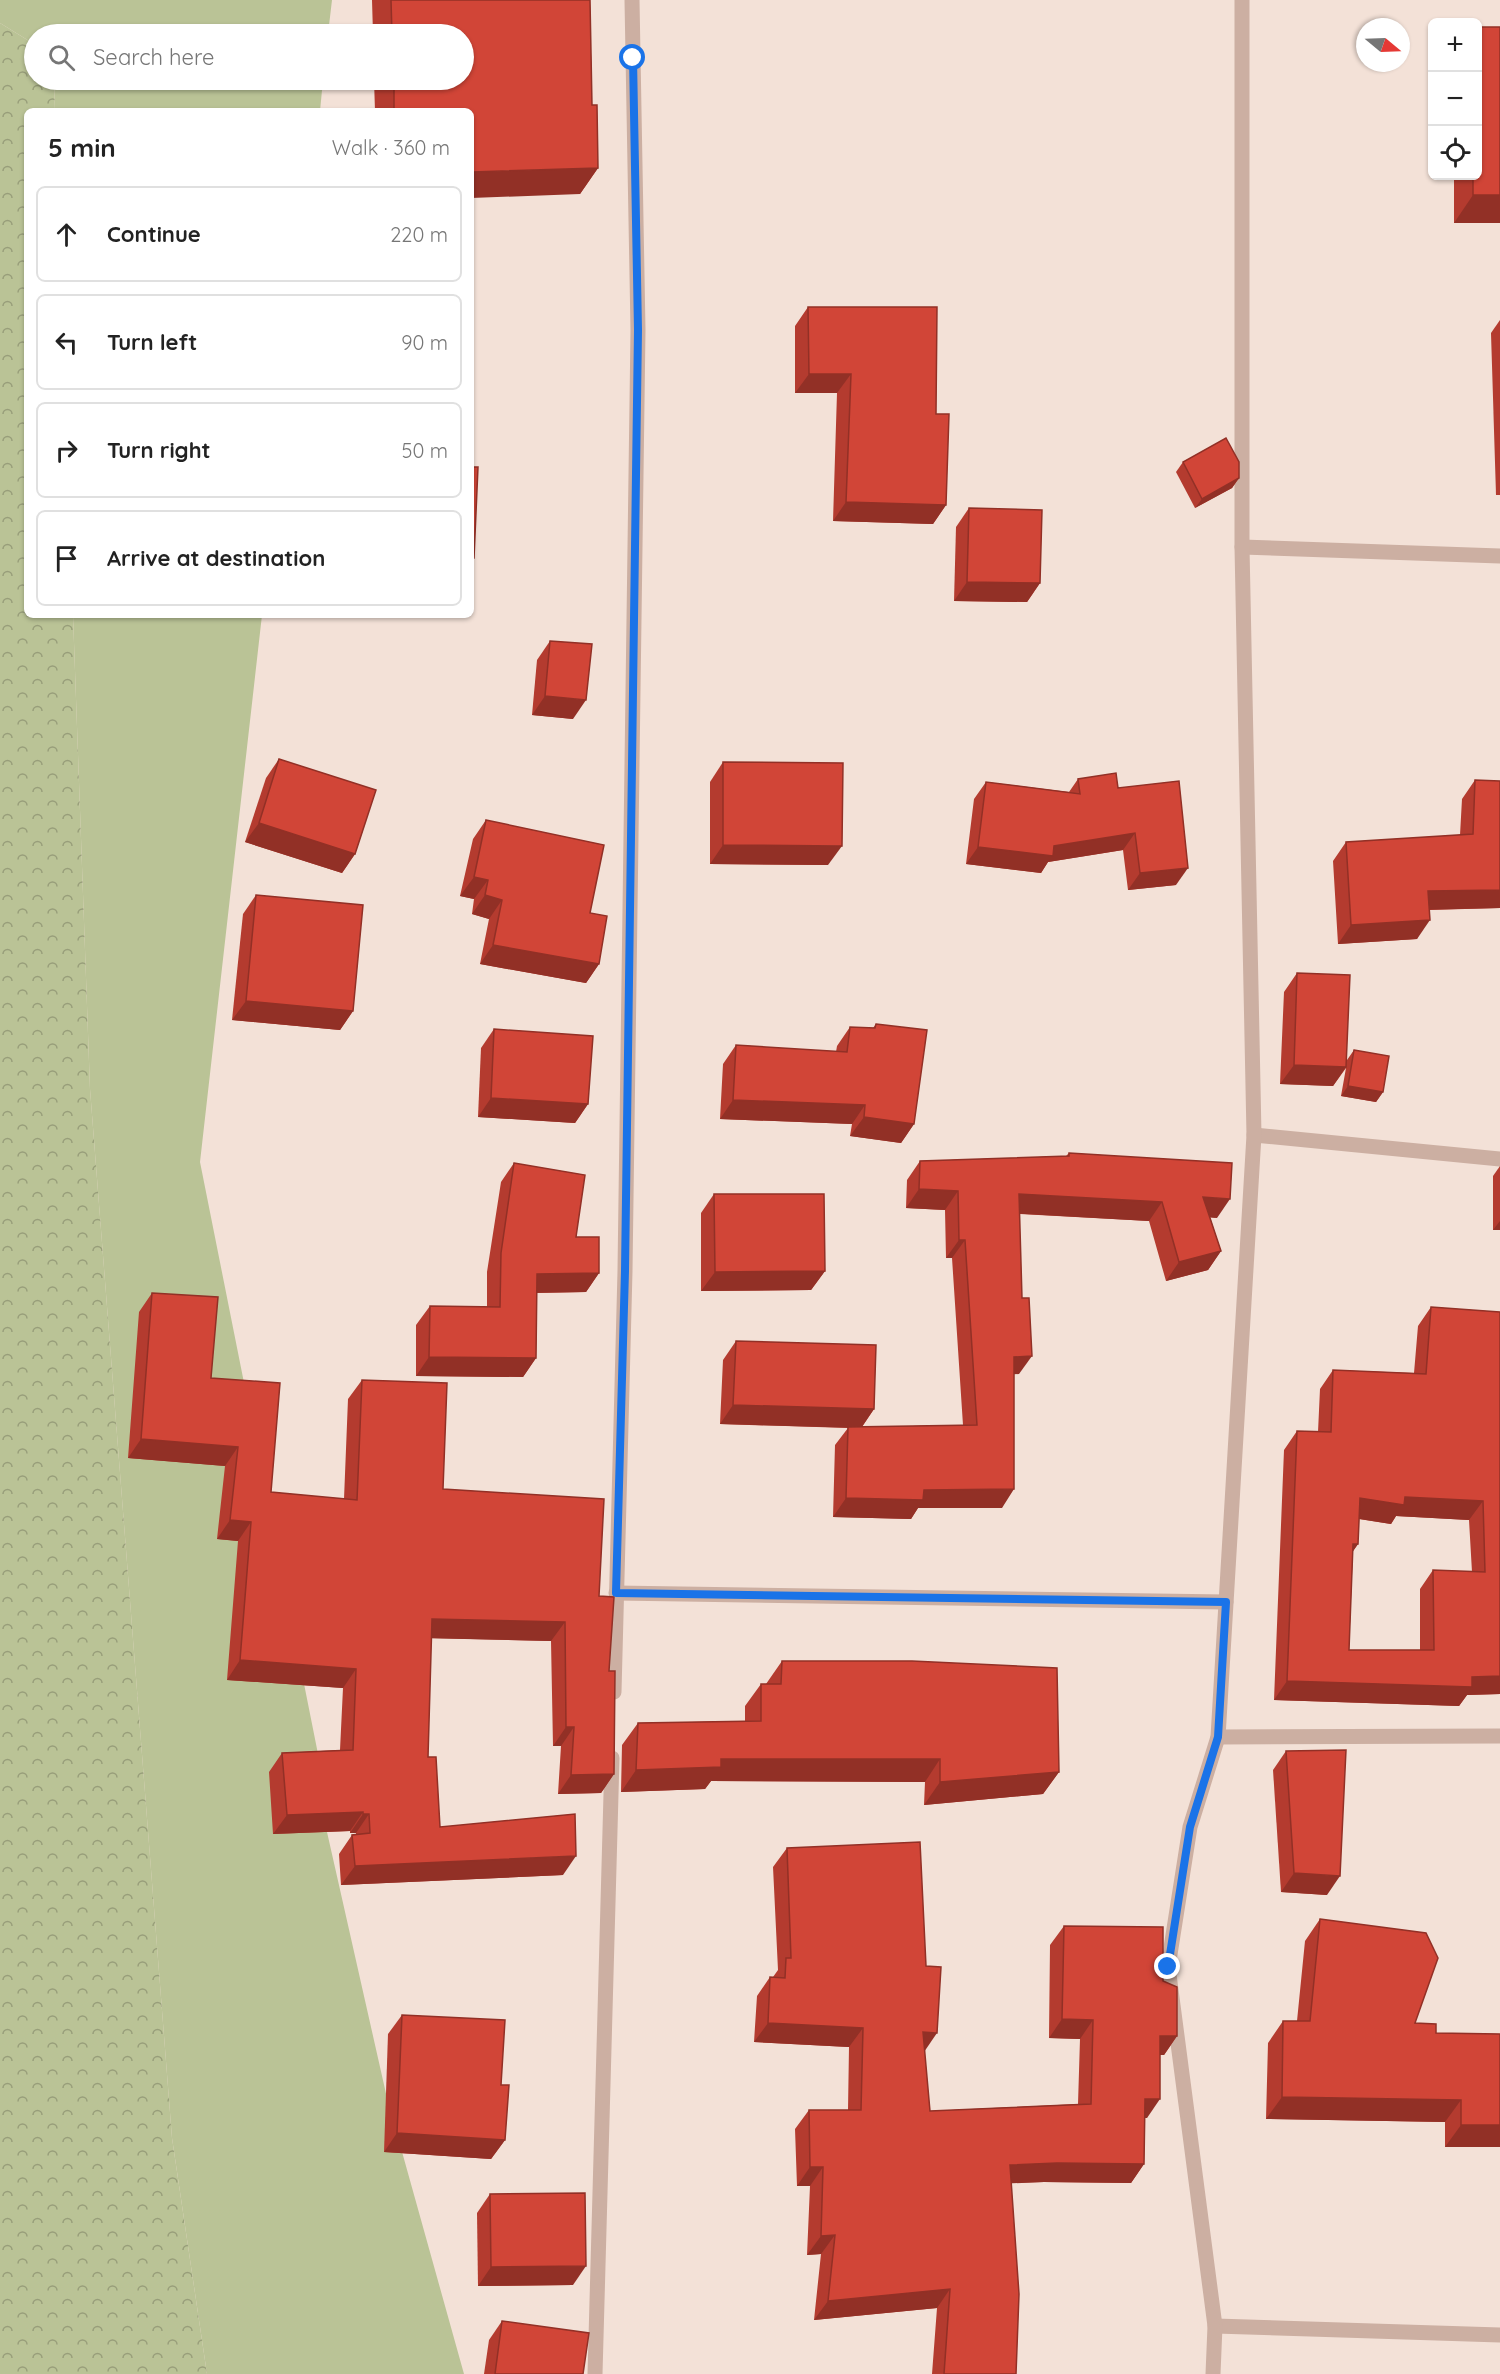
<!DOCTYPE html>
<html lang="en">
<head>
<meta charset="utf-8">
<style>
  body { margin:0; font-family:Quicksand,sans-serif; background:#f2f2f2; color:#222 }
  .controls { position:absolute; right:18px; top:18px; display:grid; overflow:hidden; border-radius:9px; box-shadow:0 2px 4px #0004 }
  .controls button { width:54px; height:54px; display:grid; place-items:center; padding:0; border:0; border-bottom:2px solid #e0e0e0; background:#fff; color:#222; font:30px sans-serif }
  .compass { position:absolute; left:1356px; top:18px; width:54px; height:54px; border-radius:50%; background:#fff; box-shadow:0 2px 4px #0004; rotate:109deg }
  .stop { position:absolute; width:18px; height:18px; margin:-14px; border:4px solid #1a73e8; border-radius:50%; background:#fff }
  .stop.end { background:#1a73e8; border-color:#fff; box-shadow:0 2px 6px #0008 }
  .list { margin:0; padding:0; list-style:none }
  h2 { display:flex; justify-content:space-between; align-items:center; height:78px; margin:0; padding:0 24px; font-size:26px }
  h2 small { font-size:20px; font-weight:400; color:#767676 }
  .list li { display:grid; grid-template-columns:39px 1fr auto; gap:18px; align-items:center; box-sizing:border-box; height:96px; margin:0 12px 12px; padding:0 12px; border:2px solid #e0e0e0; border-radius:9px }
  .list b { display:block; font-size:22px; white-space:nowrap }
  .list em { font-size:20px; font-style:normal; color:#767676 }
  .icon { flex:none; width:33px; height:33px; fill:none; stroke:currentColor; stroke-width:2; stroke-linecap:round; stroke-linejoin:round }
  .map { position:relative; flex:none; width:1500px; height:2374px; overflow:hidden }
  .search { position:absolute; background:#fff; box-shadow:0 2px 4px #0004; left:24px; top:24px; width:450px; height:66px; display:flex; align-items:center; gap:15px; box-sizing:border-box; padding:0 21px; border-radius:33px; color:#767676; font-size:22px }
  .panel { position:absolute; background:#fff; box-shadow:0 2px 4px #0004; left:24px; top:108px; width:450px; height:510px; border-radius:9px }
  .map>svg:first-child { display:block }
  .green { fill:#bac396 }
  .forest { fill:url(#forest-crowns) }
  .lines { fill:none; stroke-linecap:round; stroke-linejoin:round }
  .minor { stroke:#ccafa2; stroke-width:15 }
  .wall { fill:#b43b2f; fill-rule:evenodd }
  .shaded-wall { fill:#923026 }
  .building { fill:#d14537; stroke:#923026; stroke-width:1.5; fill-rule:evenodd }
  .route { stroke:#1a73e8; stroke-width:8 }
</style>
</head>
<body>
<div class="map">
<svg width="1500" height="2374" viewBox="0 0 1500 2374">
  <defs>
    <pattern id="forest-crowns" width="20" height="18" patternUnits="userSpaceOnUse" patternTransform="scale(1.5)"><rect width="20" height="18" fill="#bac396"/><path d="M2 6a3 3 0 1 1 6 0M12 15a3 3 0 1 1 6 0" fill="none" stroke="#989e7a"/></pattern>
  </defs>
  <rect width="100%" height="100%" fill="#f3e1d7"/>
  <!-- green -->
  <g class="green">
    <path d="M0,0h332l-4,34h-294v10l-34,-21z"/>
    <path d="M54,80h269l-3,31h-265z"/>
    <path d="M73,615h189l-62,547 121,607 6,63 60,266 77,276h-257l-35,-236 -82,-1049z"/>
  </g>
  <!-- forest -->
  <path class="forest" d="M0,23l34,21v36h20l1,31h-28v504h46l17,474 82,1049 35,236h-207z"/>
  <g class="lines">
    <!-- minor -->
    <g class="minor">
      <path d="M1242,547l258,9"/>
      <path d="M1254,1135l246,24"/>
      <path d="M616,1593l610,9"/>
      <path d="M614,1692l11,-421 13,-941 -6,-330"/>
      <path d="M1218,1737l282,-1"/>
      <path d="M1215,2326l285,9"/>
      <path d="M595,2374l17,-616"/>
      <path d="M1213,2374l2,-48 -47,-359 22,-140 28,-90 36,-602 -12,-588v-547"/>
    </g>
  </g>
  <!-- wall -->
  <g class="wall">
    <path d="M372,0h218l2,105 6,63 -18,26 -109,-83h-96l-1,-31h90v-46h-91z"/>
    <path d="M1500,27v196h-46v-47h24z"/>
    <path d="M808,307l128,107 10,91 -13,19 -100,-3 4,-128h-42v-67z"/>
    <path d="M1500,320v175h-4l-5,-162z"/>
    <path d="M1183,462l56,16 -7,10 -37,20 -19,-36z"/>
    <path d="M969,508l71,75 -13,19 -73,-1 2,-74z"/>
    <path d="M550,641l23,78 -41,-4 5,-55z"/>
    <path d="M279,759l76,95 -13,19 -97,-31 21,-64z"/>
    <path d="M723,762l105,103 -118,-1v-82z"/>
    <path d="M1078,779l40,9 58,97 -48,5 -5,-40 -75,12 -7,11 -75,-9 8,-65 12,-17 83,10z"/>
    <path d="M1475,780l25,128 -70,2 -13,29 -79,5 -5,-83 13,-19 114,-7 2,-36z"/>
    <path d="M486,820l104,93 9,51 -13,19 -106,-19 9,-45 -17,-5 2,-15 -14,-3 13,-57z"/>
    <path d="M256,895l97,116 -13,19 -108,-10 11,-106z"/>
    <path d="M1297,973l50,87 7,-10 29,42 -7,10 -35,-6 5,-28 -13,18 -53,-2 4,-92z"/>
    <path d="M876,1024l38,100 -13,19 -51,-7 2,-12 -132,-5 3,-55 13,-19 100,7 1,-6 13,-19 23,1z"/>
    <path d="M494,1029l94,75 -13,19 -97,-6 3,-69z"/>
    <path d="M1069,1153l148,65 -7,-1 11,34 -13,19 -42,11 -17,-60 -129,-7 -1,160h-5l-12,134h-84l-7,11 -78,-2 2,-72 13,-17 -128,-4 3,-64 13,-19 138,68 -12,18 101,-2 -11,-167h-6l-1,-48 -39,-2 1,-28 13,-19 146,-5z"/>
    <path d="M514,1163l62,74 23,36 -13,19 -49,1 -1,65 -13,19 -107,-1v-51l14,-19 57,1v-35l14,-90z"/>
    <path d="M1500,1166v64h-7v-54z"/>
    <path d="M714,1194l111,77 -14,19 -110,1v-78z"/>
    <path d="M152,1293l59,85 60,114 73,7 4,-100 14,-19 81,109 156,107 10,75 5,103 -13,19 -43,1 3,-48h-8l-2,-105 -120,-3 -3,119 12,70 123,48 -222,10 -2,-31 13,-19h4v-2h-6v-2l-77,3 -4,-62 13,-19 58,-3 3,-62 -116,-8 11,-139 -21,-2 8,-73 -97,-8 11,-146z"/>
    <path d="M1431,1307l69,5v382l-33,1 -8,11 -185,-6 10,-250 13,-19 21,1 2,-43 13,-19 81,3 4,-47zM1396,1516l73,4 3,52 -39,-2 -13,19v61h-71l4,-99 5,-7 1,-25 32,5z"/>
    <path d="M782,1661l277,111 -16,22 -119,11 1,-23 -214,-1 -6,8 -84,3 1,-47 16,-22 107,-2v-15l16,-22h5z"/>
    <path d="M1286,1751l41,144 -46,-3 -8,-122z"/>
    <path d="M787,1848l137,203 6,60 148,-7 2,-65 -31,-1 1,-93 14,-19 99,55 14,55 -13,19h-4l-13,63h-2l-1,46 -13,19 -87,-1 -33,1 5,191h-84l5,-66 -123,12 7,-66 -14,1 3,-69h-13l-2,-57 14,-19h39l1,-63 -95,-5 3,-46 13,-19h3l5,-7 -5,-103z"/>
    <path d="M1320,1919l95,104 21,10 64,1v113h-55v-25l-179,-3 2,-76 15,-22h14l8,-80z"/>
    <path d="M402,2015l99,70 4,55 -14,19 -107,-7 4,-118z"/>
    <path d="M490,2194l83,91 -95,1 -1,-73z"/>
    <path d="M502,2321l81,53h-99l5,-34z"/>
  </g>
  <!-- shaded-wall -->
  <g class="shaded-wall">
    <path d="M598,168l-18,26 -109,4v-26z"/>
    <path d="M1473,195h27v28h-46z"/>
    <path d="M809,374h42l-14,19h-42z"/>
    <path d="M1239,478l-7,10 -37,20 7,-9z"/>
    <path d="M846,502l100,3 -13,19 -100,-3z"/>
    <path d="M967,582l73,1 -13,19 -73,-1z"/>
    <path d="M545,696l41,4 -13,19 -41,-4z"/>
    <path d="M259,823l96,31 -13,19 -97,-31z"/>
    <path d="M1135,833l-12,17 -75,12 -7,11 -75,-9 12,-17 76,-1z"/>
    <path d="M723,845l119,1 -14,19 -118,-1z"/>
    <path d="M1188,868l-12,17 -48,5 12,-17z"/>
    <path d="M474,877l14,3 -14,19 -14,-3z"/>
    <path d="M1500,890v18l-85,2 13,-19z"/>
    <path d="M485,895l17,5 -13,19 -17,-5z"/>
    <path d="M1430,920l-13,19 -79,5 13,-19z"/>
    <path d="M493,945l106,19 -13,19 -106,-19z"/>
    <path d="M246,1001l107,10 -13,19 -108,-10z"/>
    <path d="M1294,1065l52,2 -13,19 -53,-2z"/>
    <path d="M1348,1086l35,6 -7,10 -35,-6z"/>
    <path d="M491,1098l97,6 -13,19 -97,-6z"/>
    <path d="M733,1100l132,5 -13,19 -132,-5z"/>
    <path d="M864,1117l50,7 -13,19 -51,-7z"/>
    <path d="M919,1189l39,2 -13,19 -39,-2z"/>
    <path d="M1019,1194l143,8 -13,19 -143,-8z"/>
    <path d="M1203,1197l27,2 -13,19 -27,-2z"/>
    <path d="M1500,1221v9h-7z"/>
    <path d="M959,1240h6l-13,18h-6z"/>
    <path d="M1221,1251l-13,19 -42,11 13,-19z"/>
    <path d="M825,1271l-14,19 -110,1 14,-19z"/>
    <path d="M599,1273l-13,19 -62,1 13,-19z"/>
    <path d="M1032,1356l-13,18 -18,1 13,-18z"/>
    <path d="M429,1357l107,1 -13,19 -107,-1z"/>
    <path d="M733,1405l141,4 -13,19 -141,-4z"/>
    <path d="M141,1439l97,8 -13,19 -97,-8z"/>
    <path d="M1014,1489l-12,19h-84l-7,11 -78,-2 13,-19 78,-8z"/>
    <path d="M1405,1497l78,4 -14,19 -73,-4 -5,8 -44,-7 13,-19z"/>
    <path d="M230,1520l21,2 -13,19 -21,-2z"/>
    <path d="M1353,1544h5l-13,19z"/>
    <path d="M432,1619l133,3 -14,19 -132,-3z"/>
    <path d="M240,1660l116,9 -13,19 -116,-8z"/>
    <path d="M1500,1676v18l-33,1 -8,11 -185,-6 13,-19z"/>
    <path d="M566,1727h8l-13,19h-8z"/>
    <path d="M721,1759h219l-15,23 -214,-1 -6,8 -84,3 15,-22z"/>
    <path d="M1059,1772l-16,22 -119,11 16,-23z"/>
    <path d="M614,1774l-13,19 -43,1 13,-19z"/>
    <path d="M363,1812l-13,19 -77,3 14,-19z"/>
    <path d="M363,1814h6l-13,19h-6z"/>
    <path d="M576,1856l-13,19 -222,10 14,-19z"/>
    <path d="M1294,1873l46,3 -13,19 -46,-3z"/>
    <path d="M1062,2019l31,1 -13,19 -31,-1z"/>
    <path d="M768,2023l95,5 -14,19 -95,-5z"/>
    <path d="M923,2032l14,1 -13,19z"/>
    <path d="M1160,2036h17l-13,19h-17z"/>
    <path d="M1282,2097l179,3 -16,22 -179,-3z"/>
    <path d="M1145,2099h15l-13,19h-15z"/>
    <path d="M1461,2125h39v22h-55z"/>
    <path d="M397,2133l108,7 -14,19 -107,-7z"/>
    <path d="M1057,2163l87,1 -13,19 -87,-1 -48,2 14,-19z"/>
    <path d="M810,2167h13l-13,19h-13z"/>
    <path d="M835,2235l-14,19 -14,1 14,-19z"/>
    <path d="M586,2266l-13,19 -95,1 13,-19z"/>
    <path d="M950,2289l-13,19 -123,12 14,-19z"/>
  </g>
  <!-- building -->
  <g class="building">
    <path d="M391,0h199l2,105h5l1,63 -127,4v-61h-77v-31h70v-46h-72z"/>
    <path d="M1478,27h22v168h-27v-19h5z"/>
    <path d="M808,307h129l-1,107h13l-3,91 -100,-3 5,-128h-42z"/>
    <path d="M1226,438l13,24v16l-37,21 -19,-37z"/>
    <path d="M471,467h7l-4,91h-3z"/>
    <path d="M969,508l73,2 -2,73 -73,-1z"/>
    <path d="M550,641l42,3 -6,56 -41,-4z"/>
    <path d="M279,759l97,31 -21,64 -96,-31z"/>
    <path d="M723,762l120,1 -1,83 -119,-1z"/>
    <path d="M1116,773l2,15 61,-7 9,87 -48,5 -5,-40 -81,13 -1,10 -75,-9 8,-65 94,12 -2,-15z"/>
    <path d="M1475,780l25,1v109l-72,1 2,29 -79,5 -5,-83 127,-8z"/>
    <path d="M486,820l118,25 -14,68 17,3 -8,48 -106,-19 9,-45 -17,-5 3,-15 -14,-3z"/>
    <path d="M256,895l107,10 -10,106 -107,-10z"/>
    <path d="M1297,973l53,2 -4,92 -52,-2z"/>
    <path d="M876,1024l51,6 -13,94 -50,-7 1,-12 -132,-5 3,-55 111,7 3,-25 25,1z"/>
    <path d="M494,1029l99,7 -5,68 -97,-6z"/>
    <path d="M1354,1050l35,6 -6,36 -35,-6z"/>
    <path d="M1069,1153l163,10 -2,36 -27,-2 18,54 -42,11 -17,-60 -143,-8 3,104h7l3,58 -18,1v132l-90,1 -1,10 -77,-2 2,-71 129,-2 -12,-185h-6l-1,-49 -39,-2 1,-28 149,-5z"/>
    <path d="M514,1163l71,12 -9,62h23v36l-62,1 -1,84 -107,-1 1,-51 70,1 1,-54z"/>
    <path d="M714,1194h110l1,77 -110,1z"/>
    <path d="M152,1293l66,4 -7,81 69,5 -9,109 86,8 5,-120 85,3 -4,106 161,10 -5,97 15,1 -5,74h6l-1,103 -43,1 3,-48h-8l-1,-105 -133,-3 -4,138h8l4,70 135,-13 1,42 -221,10 -3,-31 18,-2 -1,-19h-6v-2l-76,3 -5,-62 71,-3 3,-81 -116,-9 11,-138 -21,-2 8,-73 -97,-8z"/>
    <path d="M1431,1307l69,5v364l-28,1v10l-185,-6 10,-250 34,1 2,-62 93,4zM1405,1497l78,4 2,71 -52,-2 1,80h-85l4,-106h5l2,-46 44,7z"/>
    <path d="M736,1341l140,4 -2,64 -141,-4z"/>
    <path d="M782,1661h130l145,7 2,104 -119,10v-23h-219v8l-85,3 2,-47 123,-2v-37h20z"/>
    <path d="M1346,1750l-6,126 -46,-3 -8,-122z"/>
    <path d="M920,1842l6,124 15,1 -4,66 -14,-1 7,79 161,-7 2,-84 -31,-1 2,-93 99,1v54l14,6v49h-17v63h-15l-1,65 -87,-1 -47,2 9,129 -3,80h-72l6,-85 -122,12 7,-66 -14,1 2,-69h-13l-1,-57h52l2,-82 -95,-5 2,-46 15,1 1,-20h5l-4,-110z"/>
    <path d="M1320,1919l106,14 12,25 -23,65 21,1v9l64,1v91h-39v-25l-179,-3 1,-76h27z"/>
    <path d="M402,2015l103,5 -4,65h8l-4,55 -108,-7z"/>
    <path d="M585,2193l1,73 -95,1 -1,-73z"/>
    <path d="M502,2321l87,12 -6,41h-88z"/>
  </g>
  <g class="lines">
    <!-- route -->
    <path class="route" d="M633,58l5,272 -13,941 -9,322 610,9 -8,135 -28,90 -22,140"/>
  </g>
</svg>
<div class="controls">
<button>+</button>
<button>−</button>
<button><svg class="icon" aria-label="locate" viewBox="0 0 24 24"><circle cx="12" cy="12" r="6"/><path d="M12 2v4M12 18v4M2 12h4M18 12h4"/></svg></button>
</div>
<svg class="compass" viewBox="-18 -18 36 36"><path d="M0-13l5 13h-10z" fill="#e53935"/><path d="M0 13l5-13h-10z" fill="#767676"/></svg>
<div class="stop" style="left:633px;top:58px"></div>
<div class="stop end" style="left:1168px;top:1967px"></div>
<div class="search"><svg class="icon" aria-label="search" viewBox="0 0 24 24"><circle cx="10" cy="10" r="6"/><path d="M15 15l6 6"/></svg>Search here</div>
<section class="panel">
<h2>5 min<small>Walk · 360 m</small></h2>
<ul class="list">
<li><svg class="icon" aria-label="ahead" viewBox="0 0 24 24"><path d="M12 20V5M6 11l6-6 6 6"/></svg><div><b>Continue</b></div><em>220 m</em></li>
<li><svg class="icon" aria-label="left" viewBox="0 0 24 24"><path d="M17 20v-9H6M10 6l-5 5 5 5"/></svg><div><b>Turn left</b></div><em>90 m</em></li>
<li><svg class="icon" aria-label="right" viewBox="0 0 24 24"><path d="M7 20v-9h11M14 6l5 5-5 5"/></svg><div><b>Turn right</b></div><em>50 m</em></li>
<li><svg class="icon" aria-label="arrive" viewBox="0 0 24 24"><path d="M6 21V4h12l-3 4 3 4H6"/></svg><div><b>Arrive at destination</b></div></li>
</ul>
</section>
</div>
</body>
</html>
